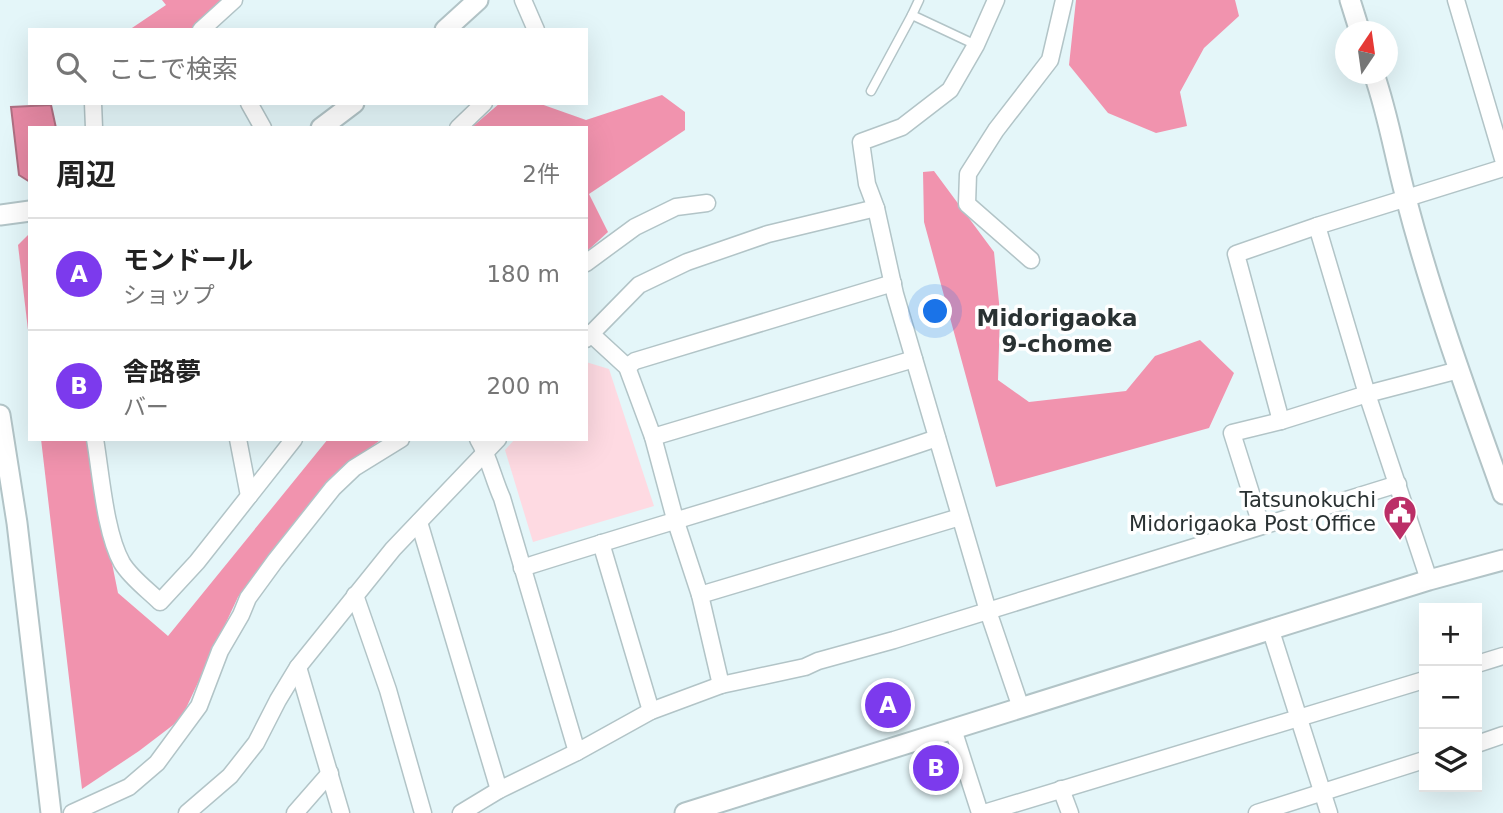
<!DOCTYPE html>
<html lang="ja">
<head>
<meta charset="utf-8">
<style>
  body { margin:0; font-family:"DejaVu Sans","Noto Sans JP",sans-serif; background:#f2f2f2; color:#222 }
  .controls { position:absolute; right:21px; bottom:21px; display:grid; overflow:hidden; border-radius:0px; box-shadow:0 7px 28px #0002 }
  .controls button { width:63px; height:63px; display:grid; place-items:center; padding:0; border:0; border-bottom:2px solid #e0e0e0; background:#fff; color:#222; font:35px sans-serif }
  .compass { position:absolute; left:1335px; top:21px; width:63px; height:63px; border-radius:50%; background:#fff; box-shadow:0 7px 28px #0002; rotate:13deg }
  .you { position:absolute; left:936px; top:312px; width:24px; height:24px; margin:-18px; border:5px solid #fff; border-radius:50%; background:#1a73e8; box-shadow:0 0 0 10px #1a73e833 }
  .badge { display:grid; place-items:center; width:46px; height:46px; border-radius:50%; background:#7c3aed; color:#fff; font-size:23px; font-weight:700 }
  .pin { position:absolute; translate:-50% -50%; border:4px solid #fff; box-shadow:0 2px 7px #0006 }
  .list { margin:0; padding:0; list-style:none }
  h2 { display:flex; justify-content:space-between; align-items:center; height:91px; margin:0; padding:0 28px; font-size:30px }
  h2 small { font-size:23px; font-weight:400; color:#767676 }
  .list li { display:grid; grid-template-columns:46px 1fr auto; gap:21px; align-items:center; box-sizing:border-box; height:112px; padding:0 28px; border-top:2px solid #e0e0e0 }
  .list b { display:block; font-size:26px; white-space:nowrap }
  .list p { margin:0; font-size:23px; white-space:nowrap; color:#767676 }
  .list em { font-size:23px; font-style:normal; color:#767676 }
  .icon { flex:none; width:38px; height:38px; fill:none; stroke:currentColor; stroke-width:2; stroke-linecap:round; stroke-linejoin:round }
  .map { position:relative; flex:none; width:1503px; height:813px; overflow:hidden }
  .search { position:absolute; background:#fff; box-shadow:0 7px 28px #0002; left:28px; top:28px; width:560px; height:77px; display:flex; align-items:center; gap:18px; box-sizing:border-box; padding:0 24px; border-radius:0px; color:#767676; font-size:26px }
  .panel { position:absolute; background:#fff; box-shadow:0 7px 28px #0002; left:28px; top:126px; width:560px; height:315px; border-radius:0px }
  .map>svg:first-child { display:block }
  .green { fill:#fedae2 }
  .forest { fill:#f193ae }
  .water { fill:#e689a4; stroke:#ae6f82; stroke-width:2 }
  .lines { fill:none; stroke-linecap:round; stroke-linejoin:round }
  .service-casing { stroke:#b2c4c7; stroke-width:11 }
  .minor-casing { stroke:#b2c4c7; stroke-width:19 }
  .tertiary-casing { stroke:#b2c4c7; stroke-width:23 }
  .service { stroke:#fff; stroke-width:8 }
  .minor { stroke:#fff; stroke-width:16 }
  .tertiary { stroke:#fff; stroke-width:19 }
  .labels { text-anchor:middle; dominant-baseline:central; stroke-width:7; stroke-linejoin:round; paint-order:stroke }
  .poi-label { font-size:21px; fill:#2a3233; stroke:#fff; text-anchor:end }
  .neighbourhood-label { font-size:23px; font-weight:bold; fill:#2a3233; stroke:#fff }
</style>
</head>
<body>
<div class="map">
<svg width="1503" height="813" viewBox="0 0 1503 813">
  <rect width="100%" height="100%" fill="#e4f6f9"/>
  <!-- green -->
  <path class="green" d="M586,362l23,7 45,137 -121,36 -28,-92 10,-11h71z"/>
  <!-- forest -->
  <g class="forest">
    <path d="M162,0h62l-32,30h-63l37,-25z"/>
    <path d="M1076,0h159l4,16 -35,32 -24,44 7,34 -31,7 -48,-20 -39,-48z"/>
    <path d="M662,95l23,17v18l-96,64 19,38 -22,20v-124h-115l29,-25h38l48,17z"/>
    <path d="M934,171l60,81 6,61 -2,67 31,22 97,-11 29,-35 45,-16 34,33 -25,55 -213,59 -72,-265 -1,-50z"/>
    <path d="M30,233v114l-12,-102z"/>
    <path d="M41,439h46l31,154 50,43 160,-197h54l-35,25 -109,133 -57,122 -42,32 -57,38z"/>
  </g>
  <!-- water -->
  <path class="water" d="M51,105l5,23h-26v54l-11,-7 -8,-68z"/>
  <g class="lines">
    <defs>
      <g id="service">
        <path d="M919,0l-7,15 64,30"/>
        <path d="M871,91l41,-76"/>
      </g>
      <g id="minor">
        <path d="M523,0l13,30"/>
        <path d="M996,0l-20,45 -26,45 -48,37 -41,15 6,42 9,24 19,86 93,317 33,97"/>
        <path d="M1456,0l47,159"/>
        <path d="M201,30l33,-30"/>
        <path d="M93,103l1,25"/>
        <path d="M249,103l14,25"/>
        <path d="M458,128l26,-25"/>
        <path d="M1031,260l-64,-56 1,-30 28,-44 54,-70 14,-60"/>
        <path d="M586,263l49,-36 41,-20 31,-4"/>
        <path d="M590,333l37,34 26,70 22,82 25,76 21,90"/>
        <path d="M586,339l53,-54 48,-23 81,-28 108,-26"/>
        <path d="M627,367l8,-6 258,-78"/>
        <path d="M1281,421l-45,-167 81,-28 186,-58"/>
        <path d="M653,437l261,-78"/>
        <path d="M95,439c6,35 10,94 27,124 9,15 26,27 38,39l37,-40 97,-123"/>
        <path d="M238,439l11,57"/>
        <path d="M478,439c11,18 15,39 24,59l75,254"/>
        <path d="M419,522l80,268"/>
        <path d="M1261,525l-29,-92 49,-12 86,-27 -50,-168"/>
        <path d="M601,543l50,168"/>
        <path d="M522,568c138,-44 278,-83 415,-130"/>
        <path d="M1429,580l-62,-186 92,-24"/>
        <path d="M355,595l33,95 35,123"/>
        <path d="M700,595l260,-78"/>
        <path d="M1271,631l58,182"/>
        <path d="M1477,664l26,-8"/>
        <path d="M298,667l43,146"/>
        <path d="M953,729l27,84"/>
        <path d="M1477,744l26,-9"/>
        <path d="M1061,789l9,24"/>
        <path d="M72,813l57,-26 28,-24 42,-57 21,-55 21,-36 7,-17 27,-37 58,-73 21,-20 47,-29"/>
        <path d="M187,813l43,-37 26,-33 22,-43 20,-33 95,-118 105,-110"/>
        <path d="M295,813l35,-40"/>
        <path d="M461,813l38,-23 78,-38 74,-41 70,-26 84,-18 13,-6 76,-21 504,-156"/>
        <path d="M984,813l440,-133"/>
        <path d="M1257,813l167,-53"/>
      </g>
      <g id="tertiary">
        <path d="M1350,0l10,32"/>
        <path d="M445,30l33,-30"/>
        <path d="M1374,74c14,40 21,83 32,124 26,100 62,198 97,296"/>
        <path d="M321,128l33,-25"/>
        <path d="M0,215l30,-4"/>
        <path d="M0,415l17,108 34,290"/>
        <path d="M685,813l744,-233 74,-20"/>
      </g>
    </defs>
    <!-- service casing -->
    <use href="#service" class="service-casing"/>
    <!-- minor casing -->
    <use href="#minor" class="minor-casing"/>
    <!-- tertiary casing -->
    <use href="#tertiary" class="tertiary-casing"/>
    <!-- service -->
    <use href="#service" class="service"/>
    <!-- minor -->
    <use href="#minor" class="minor"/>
    <!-- tertiary -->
    <use href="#tertiary" class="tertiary"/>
  </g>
  <!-- icons -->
  <defs>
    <symbol id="civic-pin" viewBox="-11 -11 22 30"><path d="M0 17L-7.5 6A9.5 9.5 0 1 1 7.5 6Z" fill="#bb2f67" stroke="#fff"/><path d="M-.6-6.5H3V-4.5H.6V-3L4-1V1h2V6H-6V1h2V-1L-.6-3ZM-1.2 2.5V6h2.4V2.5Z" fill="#fff"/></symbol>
  </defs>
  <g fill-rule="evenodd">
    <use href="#civic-pin" x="1381" y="493" width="38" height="52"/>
  </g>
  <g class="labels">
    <!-- poi labels -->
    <g class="poi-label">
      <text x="1376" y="500">Tatsunokuchi<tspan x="1376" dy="24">Midorigaoka Post Office</tspan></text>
    </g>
    <!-- neighbourhood labels -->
    <g class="neighbourhood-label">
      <text x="1057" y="318">Midorigaoka<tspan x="1057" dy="26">9-chome</tspan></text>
    </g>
  </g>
</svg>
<div class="controls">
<button>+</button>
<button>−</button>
<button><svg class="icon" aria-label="layers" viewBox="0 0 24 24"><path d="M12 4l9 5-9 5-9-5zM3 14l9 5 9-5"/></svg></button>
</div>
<svg class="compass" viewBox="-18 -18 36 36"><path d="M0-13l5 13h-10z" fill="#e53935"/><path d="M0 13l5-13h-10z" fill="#767676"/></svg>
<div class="you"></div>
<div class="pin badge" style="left:888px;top:705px">A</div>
<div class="pin badge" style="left:936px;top:768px">B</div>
<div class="search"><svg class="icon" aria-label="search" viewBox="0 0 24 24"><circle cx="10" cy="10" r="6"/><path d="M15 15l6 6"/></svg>ここで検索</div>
<section class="panel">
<h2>周辺<small>2件</small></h2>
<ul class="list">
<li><span class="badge">A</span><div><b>モンドール</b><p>ショップ</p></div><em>180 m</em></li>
<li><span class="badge">B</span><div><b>舎路夢</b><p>バー</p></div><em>200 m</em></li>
</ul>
</section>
</div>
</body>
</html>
